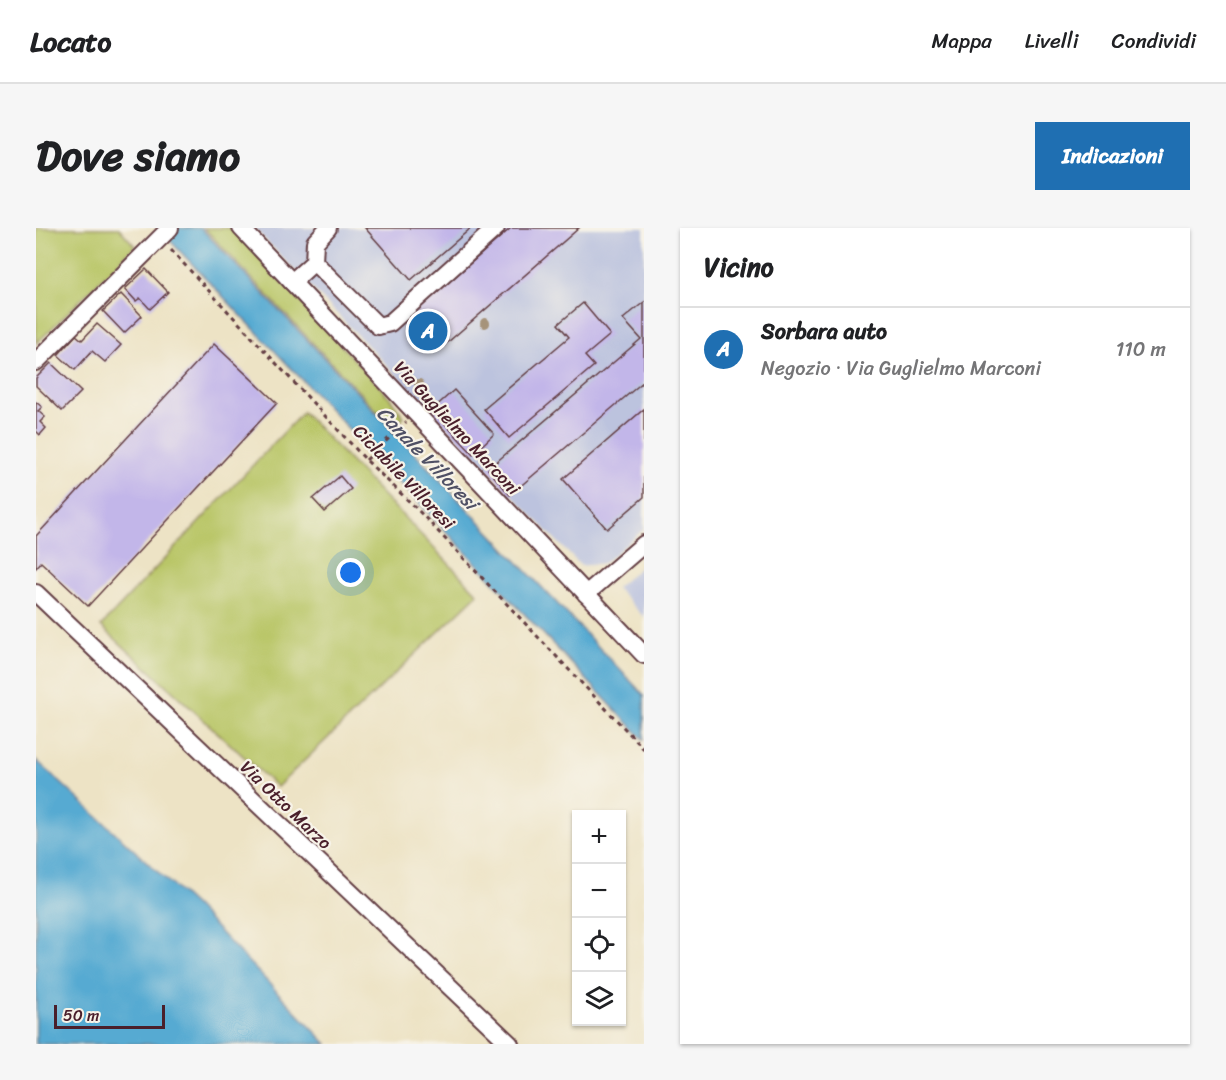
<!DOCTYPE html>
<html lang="it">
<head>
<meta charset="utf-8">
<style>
  body { margin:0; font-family:Sriracha,sans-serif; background:#f6f6f6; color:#202124 }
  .controls { position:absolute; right:18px; bottom:18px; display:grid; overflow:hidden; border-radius:0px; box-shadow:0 2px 4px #0004 }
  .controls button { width:54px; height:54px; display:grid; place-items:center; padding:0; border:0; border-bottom:2px solid #e0e0e0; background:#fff; color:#202124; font:30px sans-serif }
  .scale { position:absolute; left:18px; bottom:15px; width:111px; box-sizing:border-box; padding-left:6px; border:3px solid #4a1f2b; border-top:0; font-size:16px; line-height:21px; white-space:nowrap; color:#4a1f2b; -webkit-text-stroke:4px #f7f3e8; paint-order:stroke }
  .you { position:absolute; left:315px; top:345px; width:21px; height:21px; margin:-15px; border:4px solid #fff; border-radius:50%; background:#1a73e8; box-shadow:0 0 0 9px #1a73e833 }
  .badge { display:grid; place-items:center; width:39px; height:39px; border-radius:50%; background:#1f6fb2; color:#fff; font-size:20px; font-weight:700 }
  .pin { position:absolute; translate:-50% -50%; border:3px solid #fff; box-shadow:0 2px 6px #0006 }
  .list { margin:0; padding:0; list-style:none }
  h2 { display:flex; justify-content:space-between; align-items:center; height:78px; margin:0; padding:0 24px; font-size:26px }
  h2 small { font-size:20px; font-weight:400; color:#757577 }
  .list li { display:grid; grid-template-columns:39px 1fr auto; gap:18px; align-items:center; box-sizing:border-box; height:84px; padding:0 24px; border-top:2px solid #e0e0e0 }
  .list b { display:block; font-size:22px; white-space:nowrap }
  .list p { margin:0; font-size:20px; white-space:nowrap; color:#757577 }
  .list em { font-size:20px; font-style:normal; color:#757577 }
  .icon { flex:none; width:33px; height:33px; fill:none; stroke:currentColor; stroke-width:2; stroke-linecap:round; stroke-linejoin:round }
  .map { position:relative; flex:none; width:608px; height:816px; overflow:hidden; border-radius:0px }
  header { display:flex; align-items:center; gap:36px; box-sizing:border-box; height:84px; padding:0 30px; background:#fff; border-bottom:2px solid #e0e0e0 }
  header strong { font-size:28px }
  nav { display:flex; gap:33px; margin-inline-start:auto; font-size:21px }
  .intro { display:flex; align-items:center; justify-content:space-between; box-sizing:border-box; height:144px; padding:0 36px }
  h1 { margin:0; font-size:42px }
  .button { padding:15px 27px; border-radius:0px; background:#1f6fb2; color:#fff; font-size:21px; font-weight:700 }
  main { display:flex; gap:36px; padding:0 36px }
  aside { flex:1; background:#fff; border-radius:0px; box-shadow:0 2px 4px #0004 }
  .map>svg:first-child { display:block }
  .industrial { fill:#bcc3de }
  .green { fill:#b9c668; stroke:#82724a; stroke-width:1.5 }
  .water { fill:#57aad2; stroke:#50647e; stroke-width:1.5 }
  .building { fill:#c2b6e9 }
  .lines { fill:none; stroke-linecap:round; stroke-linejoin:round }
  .minor-casing { stroke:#623c42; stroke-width:20 }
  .path { stroke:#623c42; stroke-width:3; stroke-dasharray:4.5 4.5; stroke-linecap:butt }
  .minor { stroke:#fff; stroke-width:16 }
  .tree { fill:#a6937a }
  .labels { text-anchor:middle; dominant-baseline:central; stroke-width:4.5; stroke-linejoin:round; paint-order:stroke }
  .street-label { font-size:18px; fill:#4a1f2b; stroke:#f7f3e8 }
  .water-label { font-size:20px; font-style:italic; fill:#4f5065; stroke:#f7f3e8 }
</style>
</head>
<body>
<header>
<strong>Locato</strong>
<nav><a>Mappa</a><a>Livelli</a><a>Condividi</a></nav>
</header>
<div class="intro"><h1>Dove siamo</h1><a class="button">Indicazioni</a></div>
<main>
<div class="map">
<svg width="608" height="816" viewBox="0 0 608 816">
  <rect width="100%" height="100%" fill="#f7f3e8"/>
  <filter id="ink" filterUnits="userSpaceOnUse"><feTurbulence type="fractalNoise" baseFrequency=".0167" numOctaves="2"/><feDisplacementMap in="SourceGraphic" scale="12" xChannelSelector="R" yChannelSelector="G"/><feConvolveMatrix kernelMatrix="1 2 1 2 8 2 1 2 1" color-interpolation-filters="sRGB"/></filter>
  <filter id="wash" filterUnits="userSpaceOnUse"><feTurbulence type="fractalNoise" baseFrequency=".008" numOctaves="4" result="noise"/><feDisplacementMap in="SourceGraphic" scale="24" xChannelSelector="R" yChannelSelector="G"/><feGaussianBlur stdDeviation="1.35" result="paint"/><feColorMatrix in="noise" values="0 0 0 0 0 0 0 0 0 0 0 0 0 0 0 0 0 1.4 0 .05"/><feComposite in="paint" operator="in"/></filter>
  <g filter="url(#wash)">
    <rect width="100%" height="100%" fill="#ede3c5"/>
    <!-- industrial -->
    <g class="industrial">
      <path d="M218,0h390v301l-40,34 -23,3z"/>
      <path d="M608,336v53l-28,-29z"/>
    </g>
    <!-- green -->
    <g class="green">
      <path d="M0,0h83l16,18 -99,98z"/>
      <path d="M168,0h28l158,170 14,19 -10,12z"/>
      <path d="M267,184l175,182 -201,193 -176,-161z"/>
    </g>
    <!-- water -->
    <g class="water">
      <path d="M122,0h43l443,467v45z"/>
      <path d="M0,532l159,146 132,138h-291z"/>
    </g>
    <g id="blocks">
      <!-- building -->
      <g class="building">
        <path d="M329,0h106l-60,52z"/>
        <path d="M475,0h68l-139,121 -30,-33z"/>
        <path d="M110,41l22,23 -18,17 -10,-11 -4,3 -11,-12z"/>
        <path d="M85,66l21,22 -18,17 -21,-22z"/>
        <path d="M608,74v79l-134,114 -22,-26 153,-130 -18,-20z"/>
        <path d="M547,75l27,32 -25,21 9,10 -85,72 -25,-29 85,-72 -11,-13z"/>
        <path d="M61,96l24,21 -16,17 -13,-11 -17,19 -17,-15 18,-20 6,5z"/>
        <path d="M178,116l63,59 -189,203 -47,-44 -5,6v-32z"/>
        <path d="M15,135l30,29 -19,19 -26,-25v-8z"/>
        <path d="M418,162l40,44 -21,20 -41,-44z"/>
        <path d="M0,174l6,5 -4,4 7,6 -5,5 6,6 -6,7 -4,-4z"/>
        <path d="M608,181v88l-37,32 -44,-50z"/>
        <path d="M304,248l11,13 -26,23 -12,-13z"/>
      </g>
    </g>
  </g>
  <g filter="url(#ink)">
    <use href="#blocks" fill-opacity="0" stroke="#623c42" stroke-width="1.5"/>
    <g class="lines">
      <defs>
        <g id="minor">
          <path d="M205,0l403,427"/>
          <path d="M278,34l64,64 12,-3 106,-95"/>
          <path d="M256,54l22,-20 1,-20 13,-14"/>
          <path d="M0,134l134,-134"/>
          <path d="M0,365l474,451"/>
          <path d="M550,366l58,-50"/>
        </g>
      </defs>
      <!-- minor casing -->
      <use href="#minor" class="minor-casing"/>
      <!-- path -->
      <g class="path">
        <path d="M135,22l195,210 49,47 229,242"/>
        <path d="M330,232l40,-38"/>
      </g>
      <!-- minor -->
      <use href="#minor" class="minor"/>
    </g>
    <!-- trees -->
    <g class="tree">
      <circle cx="449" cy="95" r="5"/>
      <circle cx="383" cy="156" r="5"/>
    </g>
  </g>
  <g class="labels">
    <!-- street labels -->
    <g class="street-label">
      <text transform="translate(421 200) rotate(47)">Via Guglielmo Marconi</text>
      <text transform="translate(368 249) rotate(46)">Ciclabile Villoresi</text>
      <text transform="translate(250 577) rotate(44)">Via Otto Marzo</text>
    </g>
    <!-- water labels -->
    <g class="water-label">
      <text transform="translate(391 230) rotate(46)">Canale Villoresi</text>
    </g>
  </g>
</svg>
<div class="controls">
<button>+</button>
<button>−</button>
<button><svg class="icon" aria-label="locate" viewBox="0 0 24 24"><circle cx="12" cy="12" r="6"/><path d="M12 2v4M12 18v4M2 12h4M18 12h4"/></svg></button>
<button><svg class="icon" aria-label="layers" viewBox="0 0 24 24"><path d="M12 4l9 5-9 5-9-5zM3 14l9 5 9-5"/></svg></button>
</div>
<div class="scale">50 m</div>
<div class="you"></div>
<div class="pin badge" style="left:392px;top:103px">A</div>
</div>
<aside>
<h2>Vicino<small></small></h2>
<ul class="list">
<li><span class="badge">A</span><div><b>Sorbara auto</b><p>Negozio · Via Guglielmo Marconi</p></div><em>110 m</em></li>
</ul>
</aside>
</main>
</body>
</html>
